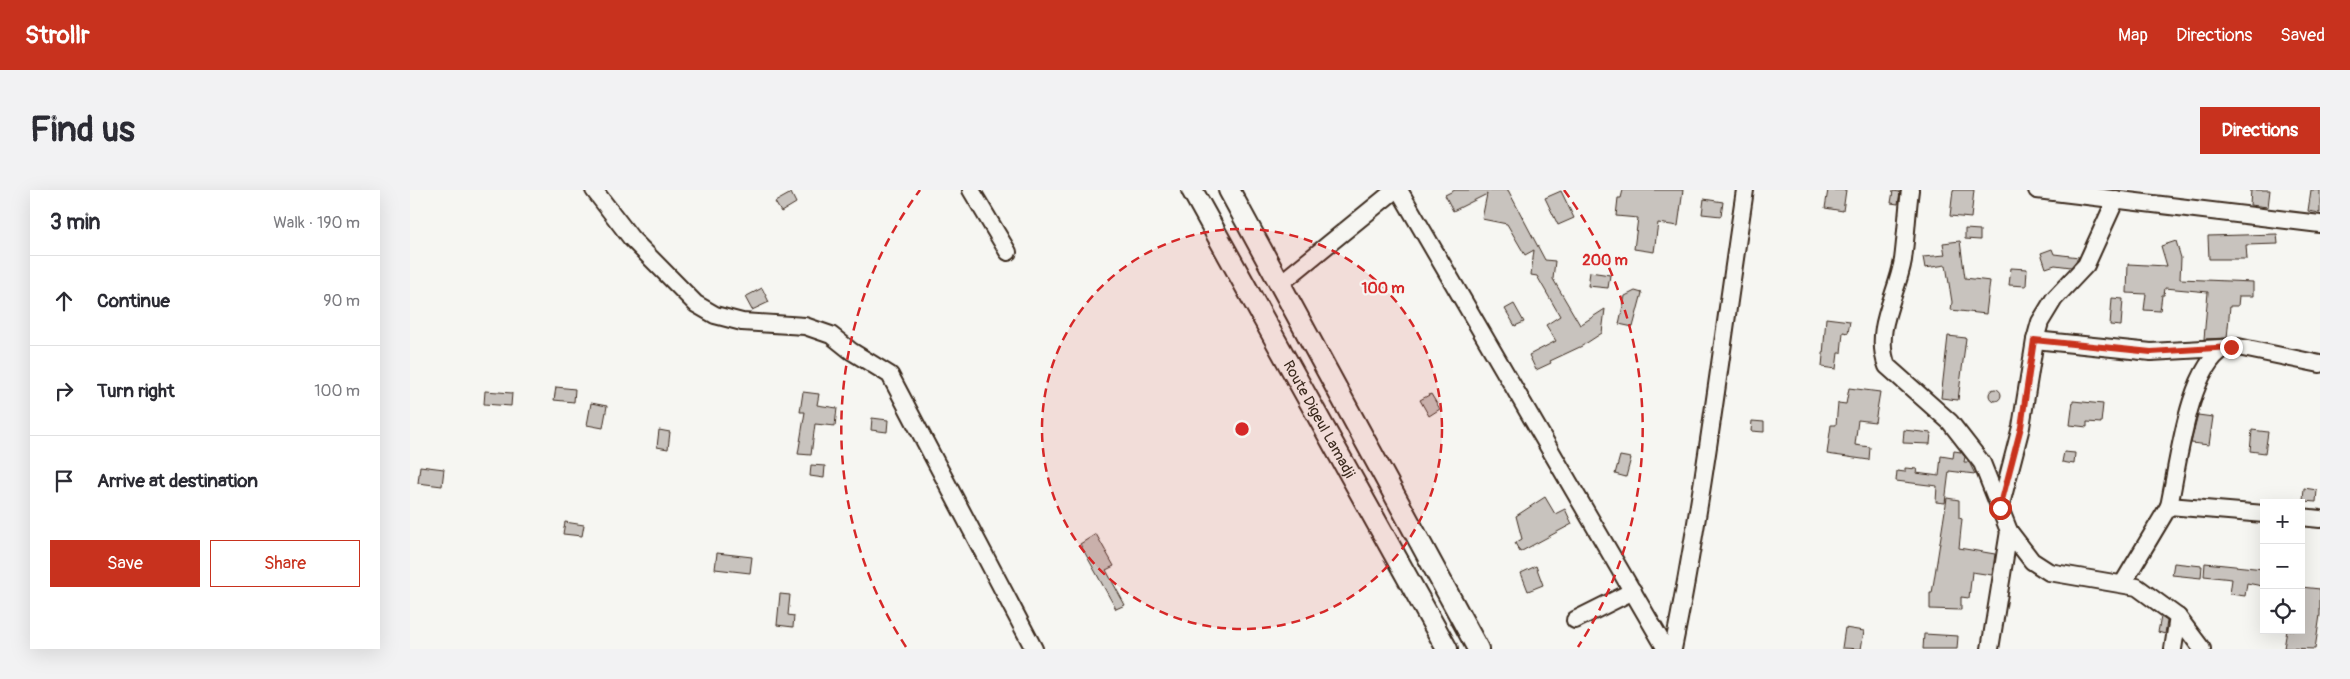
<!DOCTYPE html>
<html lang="en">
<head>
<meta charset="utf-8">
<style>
  body { margin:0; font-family:Pangolin,sans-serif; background:#f2f2f3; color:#2b2b33 }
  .controls { position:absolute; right:15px; bottom:15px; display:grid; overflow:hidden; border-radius:0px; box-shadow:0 5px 20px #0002 }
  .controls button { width:45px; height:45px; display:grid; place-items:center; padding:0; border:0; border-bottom:1px solid #e1e1e2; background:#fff; color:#2b2b33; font:25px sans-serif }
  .stop { position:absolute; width:15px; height:15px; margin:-11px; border:4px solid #c8321e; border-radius:50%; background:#fff }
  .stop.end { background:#c8321e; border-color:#fff; box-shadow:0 1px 5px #0008 }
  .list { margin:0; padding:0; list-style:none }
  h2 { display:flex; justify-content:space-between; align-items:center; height:65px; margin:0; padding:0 20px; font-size:21px }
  h2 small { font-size:16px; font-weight:400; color:#7c7c81 }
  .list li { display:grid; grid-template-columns:32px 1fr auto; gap:15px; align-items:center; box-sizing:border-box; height:90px; padding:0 20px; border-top:1px solid #e1e1e2 }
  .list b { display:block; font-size:19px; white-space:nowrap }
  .list em { font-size:16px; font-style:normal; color:#7c7c81 }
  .actions { display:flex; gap:10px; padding:15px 20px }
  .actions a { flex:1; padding:11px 0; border:1px solid #c8321e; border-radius:0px; text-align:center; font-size:18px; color:#c8321e }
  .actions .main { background:#c8321e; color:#fff }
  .icon { flex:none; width:28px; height:28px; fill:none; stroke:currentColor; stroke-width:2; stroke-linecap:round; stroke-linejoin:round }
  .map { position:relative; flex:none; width:1910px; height:459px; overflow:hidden; border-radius:0px }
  header { display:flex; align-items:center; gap:30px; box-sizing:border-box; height:70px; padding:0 25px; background:#c8321e; color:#fff }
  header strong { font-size:24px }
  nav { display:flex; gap:28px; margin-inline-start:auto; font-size:18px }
  .intro { display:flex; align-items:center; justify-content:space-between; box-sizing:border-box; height:120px; padding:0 30px }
  h1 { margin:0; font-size:35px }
  .button { padding:12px 22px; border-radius:0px; background:#c8321e; color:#fff; font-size:18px; font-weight:700 }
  main { display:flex; gap:30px; padding:0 30px }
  aside { flex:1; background:#fff; border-radius:0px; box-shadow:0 5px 20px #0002 }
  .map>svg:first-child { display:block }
  .building { fill:#c8c3be; stroke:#3b2a1e }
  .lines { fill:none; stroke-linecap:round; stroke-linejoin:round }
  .minor-casing { stroke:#3b2a1e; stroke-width:20 }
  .major-casing { stroke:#3b2a1e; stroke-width:24 }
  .minor { stroke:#f6f6f2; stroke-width:16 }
  .major { stroke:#f6f6f2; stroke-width:20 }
  .route { stroke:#c8321e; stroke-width:6 }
  .ring { fill:none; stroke:#d62828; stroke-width:2.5; stroke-dasharray:9 6 }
  .labels { text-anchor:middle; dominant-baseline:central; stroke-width:4.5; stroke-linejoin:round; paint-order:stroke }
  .street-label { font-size:15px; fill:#3b2a1e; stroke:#f6f6f2 }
  .centre { fill:#d62828; stroke:#f6f6f2; stroke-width:2.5 }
  .ring-label { font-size:15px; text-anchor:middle; font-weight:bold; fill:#d62828; stroke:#f6f6f2; stroke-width:4.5; stroke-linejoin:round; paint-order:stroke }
</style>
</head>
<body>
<header>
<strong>Strollr</strong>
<nav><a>Map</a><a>Directions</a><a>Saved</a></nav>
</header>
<div class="intro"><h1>Find us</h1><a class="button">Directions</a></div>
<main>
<aside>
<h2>3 min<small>Walk · 190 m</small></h2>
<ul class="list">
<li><svg class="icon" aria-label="ahead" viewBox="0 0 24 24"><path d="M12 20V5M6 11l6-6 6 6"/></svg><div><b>Continue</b></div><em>90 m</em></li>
<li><svg class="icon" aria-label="right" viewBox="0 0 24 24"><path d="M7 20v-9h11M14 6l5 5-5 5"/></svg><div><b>Turn right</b></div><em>100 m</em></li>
<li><svg class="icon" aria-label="arrive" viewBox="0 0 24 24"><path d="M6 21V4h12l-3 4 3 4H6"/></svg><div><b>Arrive at destination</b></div></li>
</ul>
<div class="actions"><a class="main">Save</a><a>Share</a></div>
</aside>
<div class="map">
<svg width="1910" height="459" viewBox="0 0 1910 459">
  <rect width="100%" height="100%" fill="#f6f6f2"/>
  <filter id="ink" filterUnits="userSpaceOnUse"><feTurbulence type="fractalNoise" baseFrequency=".02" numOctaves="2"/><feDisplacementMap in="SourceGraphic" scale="10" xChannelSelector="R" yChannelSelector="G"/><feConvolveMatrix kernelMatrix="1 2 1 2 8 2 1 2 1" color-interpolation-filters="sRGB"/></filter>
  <g filter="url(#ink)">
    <!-- building -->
    <g class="building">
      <path d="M1045,0h53l37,70 10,1 -2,18 27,46 25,-16 -3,24 -20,13 -32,15 1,2 -15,7 -7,-15 27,-14 -10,-16 14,-9 -23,-40 -6,-1 3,-25 -9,5 -18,-31 -25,-5 5,-25 -34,17 -8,-16z"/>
      <path d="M1213,0h60l-5,36 -20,-3 -4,29 -20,-3 4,-31 -22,-2 2,-18h3z"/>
      <path d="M1418,0h18l-3,21 -18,-3z"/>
      <path d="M1543,0h21l-3,28 -21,-2z"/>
      <path d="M1841,0h19l-2,17 -18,-2z"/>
      <path d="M1901,0h9v23l-12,-2z"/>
      <path d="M1151,1l13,27 -16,7 -13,-27z"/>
      <path d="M1483,1l7,1 -2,12 -7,-1z"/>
      <path d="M381,3l5,10 -15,9 -6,-10z"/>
      <path d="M1294,9l19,3 -2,14 -19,-2z"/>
      <path d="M1555,39l15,1v10l-15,-1z"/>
      <path d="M1867,44l1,10 -32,1 1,14h-38l-1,-23z"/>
      <path d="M1550,51l5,37 25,3 -4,33 -35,-4 1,-8 -6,-37 -21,3 -2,-11 22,-2 -2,-12z"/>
      <path d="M1766,51l5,17 -1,21 73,3v14h-14l-1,10h-8l-3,32 -23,1 4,-47 -43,-4 -1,7h-2l-2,16 -16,-1 2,-16 -19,-1 1,-29 39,2 -6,-20z"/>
      <path d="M1642,59l2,5 25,3 -8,10 -16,-2 -9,3 -5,-15z"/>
      <path d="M1601,78l16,1 -1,17 -17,-1z"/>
      <path d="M1180,82l20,3 -2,13 -20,-2z"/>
      <path d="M352,98l7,14 -17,8 -7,-13z"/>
      <path d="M1225,101l7,2 -9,34 -14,-3 6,-28z"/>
      <path d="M1702,108l11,1 -2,27 -11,-1z"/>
      <path d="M1104,114l10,18 -9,4 -10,-17z"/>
      <path d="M1416,128l24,3 -2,12 -5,-1 -2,21h-3l-2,16 -14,-2z"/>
      <path d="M1538,146l18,2 -8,62 -17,-2z"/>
      <path d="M146,197l19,2 -1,13 -20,-2z"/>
      <path d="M1439,198l31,4 -5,30 -17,-2 -3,25 15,2 -1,13 -42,-6 4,-29h5l2,-22 8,1z"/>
      <circle cx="1585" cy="205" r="6"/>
      <path d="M75,201l27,2 -1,13 -27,-2z"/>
      <path d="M393,202l16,2 -2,11 20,3 -2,18 -20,-2 -4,31 -13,-1 7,-42h-5z"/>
      <path d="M1021,204l9,15 -11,7 -9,-16z"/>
      <path d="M1663,211l30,3 -2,19 -14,-1v5l-17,-2z"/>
      <path d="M181,213l16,3 -4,22 -16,-3z"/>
      <path d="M1788,225l15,2 -4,28 -18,-2z"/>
      <path d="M462,228l16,2 -1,12 -16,-2z"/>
      <path d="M1342,231l12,1v10l-13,-1z"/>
      <path d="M249,240l11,2 -2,17 -11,-2z"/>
      <path d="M1494,240l27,3 -1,11 -27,-1z"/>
      <path d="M1842,240l16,2 -3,21 -15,-2z"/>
      <path d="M1544,261l7,1 4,5 -1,5h5l6,12 -26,-3 -4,32 -9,-1 1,-16 -41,-5 1,-10 8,1v-4l12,1 -1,4 23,3 2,-20 12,2z"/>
      <path d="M1654,262l11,1 -1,11 -12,-2z"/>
      <path d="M1210,266l11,2 -5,19 -11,-3z"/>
      <path d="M401,275l14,1 -1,12 -14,-2z"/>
      <path d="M10,276l24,3 -2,17 -24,-3z"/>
      <path d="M1894,298l13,2 -1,12 -13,-1z"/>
      <path d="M1135,307l10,17 10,-5 7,15 -52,28 -5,-9 7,-4 -6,-23z"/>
      <path d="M1537,308l12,2v18l3,1 -3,29 36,6 -3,21 -20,-3 -3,26 -8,-1v13l-31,-1v-16h2z"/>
      <path d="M155,332l19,3 -2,11 -19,-2z"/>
      <path d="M686,344l18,32 -8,4 19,35 -9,4 -36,-65z"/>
      <path d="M307,363l35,4 -2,16 -35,-4z"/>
      <path d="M1764,373l28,3 -1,12 -29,-3z"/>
      <path d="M1795,373l59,6 -2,17 -15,-3 -2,13 -15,-2 2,-15 -28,-3z"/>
      <path d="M1126,376l7,19 -15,6 -7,-18z"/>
      <path d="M1891,397l19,2v26l-5,34 -31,-1 3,-18h14z"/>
      <path d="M370,404l10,1 -2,20 6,1 -1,11 -16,-2z"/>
      <path d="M1751,427l6,4 -2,13 -7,-2z"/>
      <path d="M1435,438l19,3 -3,18 -19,-1z"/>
      <path d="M1514,444l34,2 -1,13h-34z"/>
    </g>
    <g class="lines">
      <defs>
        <g id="minor">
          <path d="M184,0l37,48 65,66 19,11 27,7 63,4 26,9 20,16 39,24 144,274"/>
          <path d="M561,0l37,62"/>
          <path d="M989,0l267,459"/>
          <path d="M1500,0c-3,23 -4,47 -7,70 -6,36 -30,69 -16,106l63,56 32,41 27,68 23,30 17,11 88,15 41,30 24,32"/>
          <path d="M1627,0l283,34"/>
          <path d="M871,93l114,-93"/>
          <path d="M1625,150l116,12 87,-5 82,17"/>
          <path d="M1759,316c9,-40 19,-138 56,-158"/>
          <path d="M1590,318l21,-81 14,-87 5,-18 14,-23 32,-34 30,-66"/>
          <path d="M1891,327l19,2"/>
          <path d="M1713,393l46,-77 95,8"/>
          <path d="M1165,430l58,-29"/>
          <path d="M1263,459c31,-152 49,-306 72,-459"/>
          <path d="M1580,459l19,-118"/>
          <path d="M1763,459l5,-32"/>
        </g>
        <g id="major">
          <path id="s1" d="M782,0l255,459"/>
          <path d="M819,0l249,459"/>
        </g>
      </defs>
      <!-- minor casing -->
      <use href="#minor" class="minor-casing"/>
      <!-- major casing -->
      <use href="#major" class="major-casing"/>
      <!-- minor -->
      <use href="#minor" class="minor"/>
      <!-- major -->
      <use href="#major" class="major"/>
    </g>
  </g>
  <g class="lines" filter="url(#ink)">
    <!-- route -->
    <path class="route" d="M1590,318l21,-81 13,-87 117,12 80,-5"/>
  </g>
  <!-- distance rings -->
  <circle cx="832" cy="239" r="200" fill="#d62828" fill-opacity=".12"/>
  <g class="ring">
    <circle cx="832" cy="239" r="200"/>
    <path d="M496 457A401 401 0 0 1 510 0M1154 0A401 401 0 0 1 1168 457"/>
  </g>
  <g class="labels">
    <!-- street labels -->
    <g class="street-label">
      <text stroke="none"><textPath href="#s1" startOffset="262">Route Digeul Lamadji</textPath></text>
    </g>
  </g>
  <circle cx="832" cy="239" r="8" class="centre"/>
  <g class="ring-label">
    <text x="1195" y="75">200 m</text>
    <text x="973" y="103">100 m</text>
  </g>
</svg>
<div class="controls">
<button>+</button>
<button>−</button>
<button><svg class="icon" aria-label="locate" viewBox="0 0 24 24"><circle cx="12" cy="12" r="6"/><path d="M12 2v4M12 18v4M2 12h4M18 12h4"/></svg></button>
</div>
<div class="stop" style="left:1590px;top:318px"></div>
<div class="stop end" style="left:1821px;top:157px"></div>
</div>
</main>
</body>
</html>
